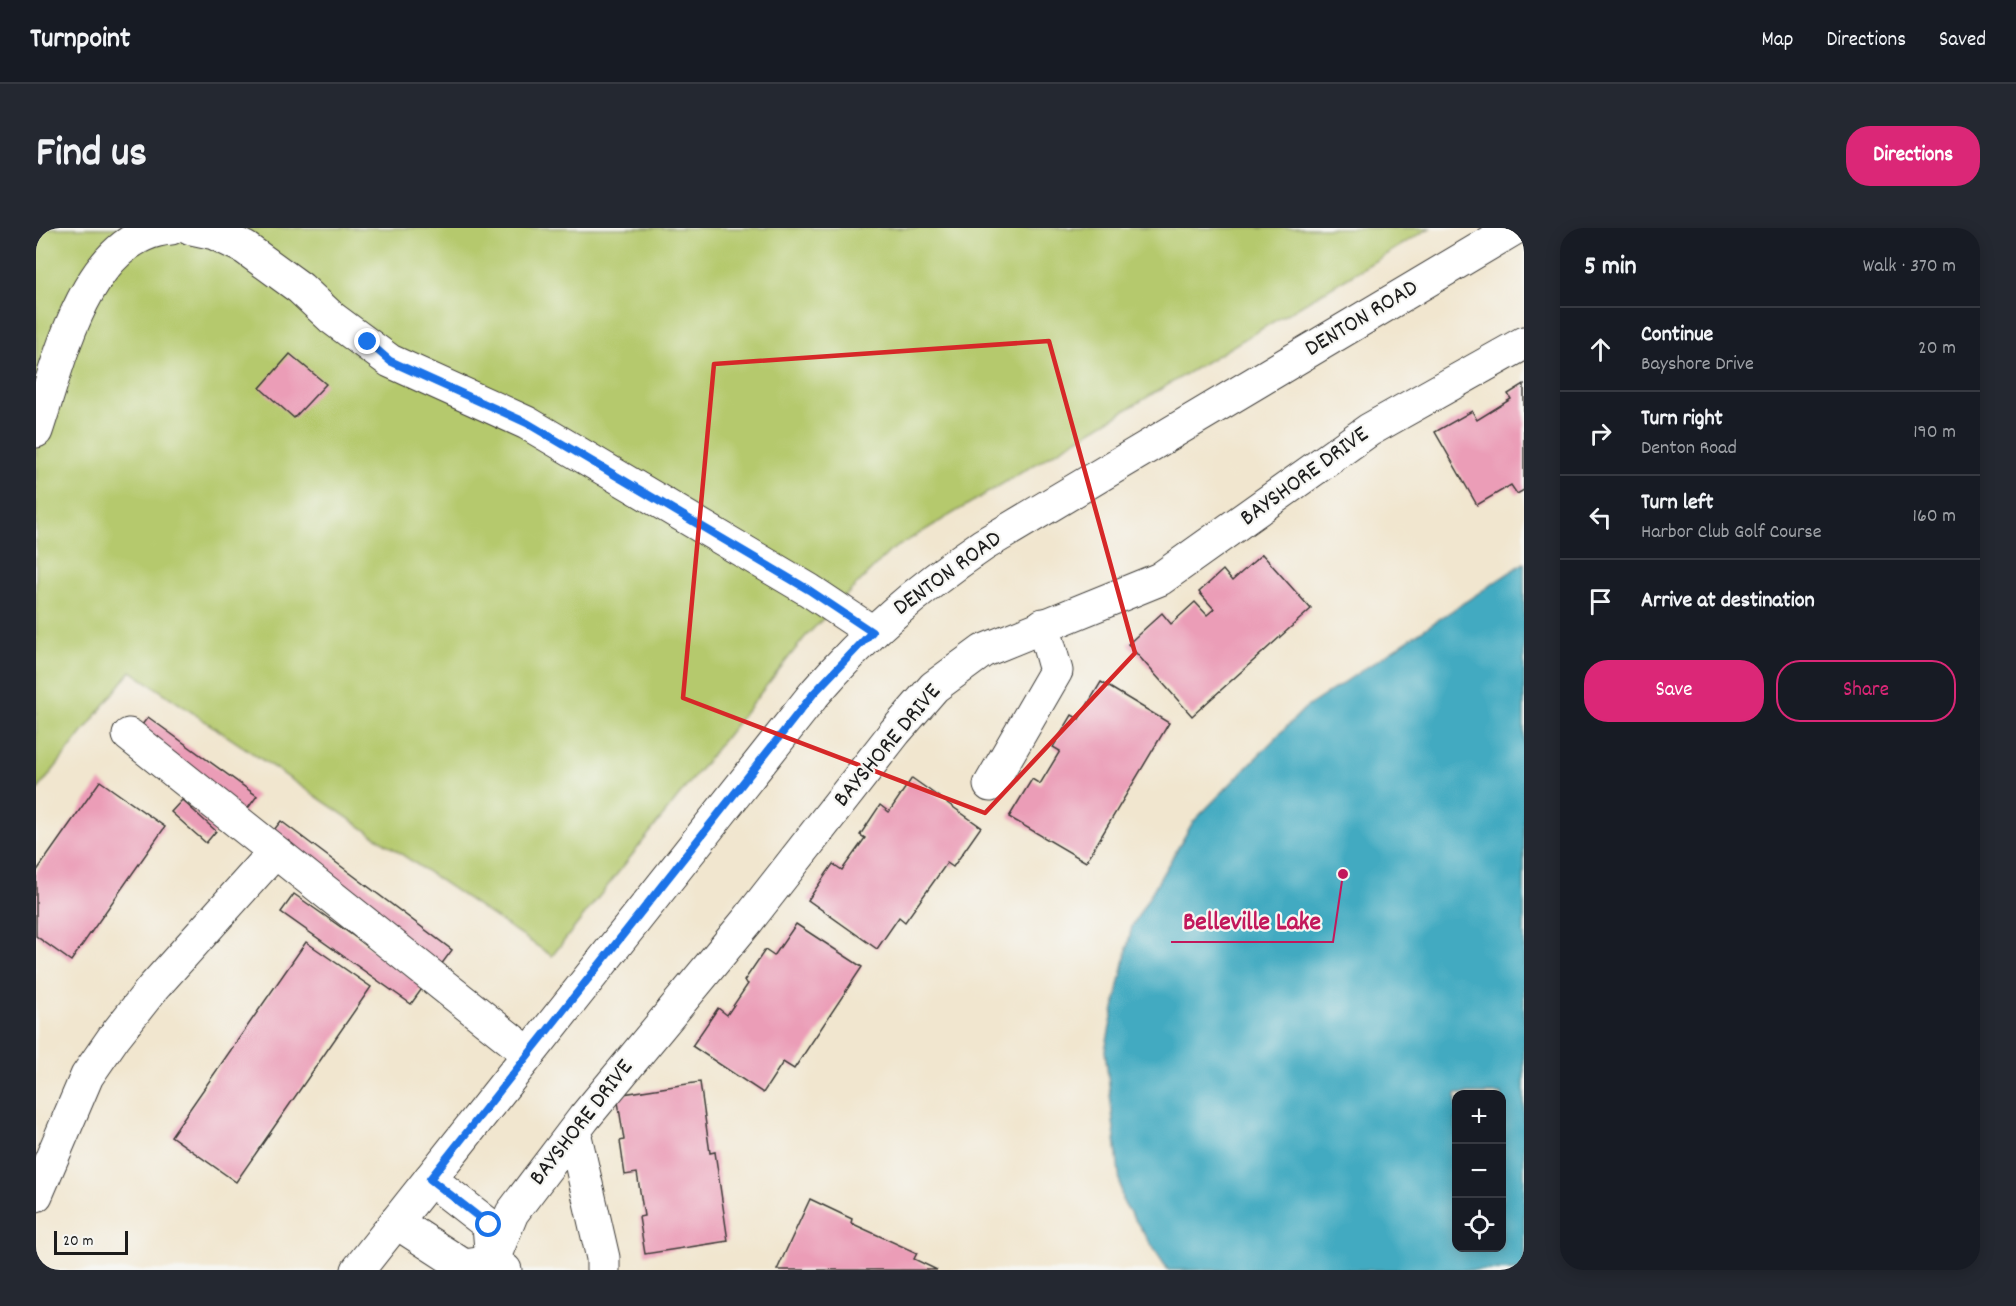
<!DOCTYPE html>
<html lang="en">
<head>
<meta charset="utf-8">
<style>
  body { margin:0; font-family:Dekko,sans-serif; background:#242831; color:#f1f3f6 }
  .controls { position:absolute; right:18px; bottom:18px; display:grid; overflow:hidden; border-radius:12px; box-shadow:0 3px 15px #0003 }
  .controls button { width:54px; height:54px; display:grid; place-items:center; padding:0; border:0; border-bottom:2px solid #363941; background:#171b24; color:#f1f3f6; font:30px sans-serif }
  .scale { position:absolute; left:18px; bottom:15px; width:74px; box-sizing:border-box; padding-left:6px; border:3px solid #1c1c1c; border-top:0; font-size:16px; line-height:21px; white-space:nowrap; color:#1c1c1c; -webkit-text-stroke:4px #f6f6f2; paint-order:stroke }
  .stop { position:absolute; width:18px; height:18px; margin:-14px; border:4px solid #1a73e8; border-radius:50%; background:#fff }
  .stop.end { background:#1a73e8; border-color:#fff; box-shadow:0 2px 6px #0008 }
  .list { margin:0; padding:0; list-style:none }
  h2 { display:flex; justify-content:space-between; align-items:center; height:78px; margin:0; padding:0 24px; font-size:26px }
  h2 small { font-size:20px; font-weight:400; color:#9ea1a6 }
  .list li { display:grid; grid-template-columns:39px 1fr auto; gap:18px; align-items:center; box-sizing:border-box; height:84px; padding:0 24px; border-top:2px solid #363941 }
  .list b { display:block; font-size:22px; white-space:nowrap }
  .list p { margin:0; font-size:20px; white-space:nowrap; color:#9ea1a6 }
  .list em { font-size:20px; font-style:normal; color:#9ea1a6 }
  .actions { display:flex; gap:12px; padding:18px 24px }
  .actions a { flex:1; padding:14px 0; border:2px solid #db2777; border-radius:24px; text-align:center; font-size:21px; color:#db2777 }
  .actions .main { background:#db2777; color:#fff }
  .icon { flex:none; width:33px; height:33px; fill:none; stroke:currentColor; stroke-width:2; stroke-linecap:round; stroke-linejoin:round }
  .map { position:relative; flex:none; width:1488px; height:1042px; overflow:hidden; border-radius:24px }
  header { display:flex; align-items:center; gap:36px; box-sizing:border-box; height:84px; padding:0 30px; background:#171b24; border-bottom:2px solid #363941 }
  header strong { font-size:28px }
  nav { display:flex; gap:33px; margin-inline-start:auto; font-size:21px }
  .intro { display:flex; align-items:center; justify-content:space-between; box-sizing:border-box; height:144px; padding:0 36px }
  h1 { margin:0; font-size:42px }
  .button { padding:15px 27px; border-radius:24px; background:#db2777; color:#fff; font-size:21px; font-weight:700 }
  main { display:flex; gap:36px; padding:0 36px }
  aside { flex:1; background:#171b24; border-radius:24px; box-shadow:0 3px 15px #0003 }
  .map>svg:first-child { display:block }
  .green { fill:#b5c96d; stroke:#687244; stroke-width:1.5 }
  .water { fill:#42aac1; stroke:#2f636e; stroke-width:1.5; fill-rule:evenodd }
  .building { fill:#eb9db7 }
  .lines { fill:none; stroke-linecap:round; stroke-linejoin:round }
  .minor-casing { stroke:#3c3a37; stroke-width:35 }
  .minor { stroke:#fff; stroke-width:33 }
  .route { stroke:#1a73e8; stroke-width:8 }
  .marked { fill:none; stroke:#d62828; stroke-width:4.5; stroke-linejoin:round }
  .labels { text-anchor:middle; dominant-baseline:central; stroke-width:4.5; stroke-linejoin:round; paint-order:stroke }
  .street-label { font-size:24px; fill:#1c1c1c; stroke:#f6f6f2 }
  .leader { fill:none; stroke:#c2185b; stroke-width:2 }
  .callout-dot { fill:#c2185b; stroke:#f6f6f2; stroke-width:2 }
  .callout-label { font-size:26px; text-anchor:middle; font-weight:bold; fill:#c2185b; stroke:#f6f6f2; stroke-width:4.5; stroke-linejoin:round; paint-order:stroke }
</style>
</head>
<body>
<header>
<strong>Turnpoint</strong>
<nav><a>Map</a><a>Directions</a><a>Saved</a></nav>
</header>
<div class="intro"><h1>Find us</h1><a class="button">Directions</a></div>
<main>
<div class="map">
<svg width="1488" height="1042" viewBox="0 0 1488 1042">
  <rect width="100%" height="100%" fill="#f6f6f2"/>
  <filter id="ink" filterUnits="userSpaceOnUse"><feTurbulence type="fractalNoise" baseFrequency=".0167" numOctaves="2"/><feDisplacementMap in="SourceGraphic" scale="12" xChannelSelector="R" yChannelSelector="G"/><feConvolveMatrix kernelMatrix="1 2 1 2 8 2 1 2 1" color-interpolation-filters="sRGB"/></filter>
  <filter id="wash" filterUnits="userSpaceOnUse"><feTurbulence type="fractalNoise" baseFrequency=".008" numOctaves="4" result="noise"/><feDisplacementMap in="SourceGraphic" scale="24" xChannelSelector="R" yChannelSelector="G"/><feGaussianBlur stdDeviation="1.35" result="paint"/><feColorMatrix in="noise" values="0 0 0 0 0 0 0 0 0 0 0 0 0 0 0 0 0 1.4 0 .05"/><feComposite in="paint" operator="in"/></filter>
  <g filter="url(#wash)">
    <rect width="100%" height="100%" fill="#f1e6cf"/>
    <!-- green -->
    <path class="green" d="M0,0h1394l-540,323 -85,86 -253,319 -421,-285 -95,121z"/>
    <!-- water -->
    <path class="water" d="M1488,335v707h-356l-46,-70 -17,-150 27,-124 61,-104 111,-113zM1466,866v154h-46v-154z"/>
    <g id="blocks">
      <!-- building -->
      <g class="building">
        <path d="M254,126l36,30 -32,34 -34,-30z"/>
        <path d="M1488,156v106l-7,4 -6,-9 -34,20 -42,-73 37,-21 5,9 34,-21 -3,-5z"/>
        <path d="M1226,326l49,55 -119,107 -64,-72 34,-31 9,11 24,-22 12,13 7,-6 -15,-17 24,-22 9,11z"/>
        <path d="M1065,454l68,41 -83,139 -77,-45 23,-38 8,5 20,-33 -7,-4 19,-32 7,4z"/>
        <path d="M112,489l109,79 -14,19 -109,-80z"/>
        <path d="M876,550l69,49 -28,40 -6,-4 -42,59 -6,-5 -22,32 -69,-49 25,-36 9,6 23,-32 -5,-3 20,-30 9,7z"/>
        <path d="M64,553l65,46 -94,134 -35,-25v-64z"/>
        <path d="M146,572l34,31 -10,12 -35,-31z"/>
        <path d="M245,593l171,129 -14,19 -172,-129z"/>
        <path d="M258,666l130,92 -13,18 -130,-92z"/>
        <path d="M760,696l66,43 -68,102 -11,-7 -20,31 -71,-47 26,-38 9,7 21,-31 -4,-3 21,-31 9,6z"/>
        <path d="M270,714l65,45 -135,195 -65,-46z"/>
        <path d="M664,854l10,71 5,-1 13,89 -83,13 -6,-37 5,-1 -7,-43 -12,2 -5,-34 4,-1 -7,-45z"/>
        <path d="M774,971l42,20 -1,4 66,30 -3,6 23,11h-160z"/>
      </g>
    </g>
  </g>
  <g filter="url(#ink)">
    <use href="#blocks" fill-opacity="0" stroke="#3c3a37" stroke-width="1.5"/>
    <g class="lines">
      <defs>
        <g id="minor">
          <path d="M155,0l23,5 31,15 55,40 32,30 58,43 137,62 282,167 63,42"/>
          <path d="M0,203c23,-67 49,-197 135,-203"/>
          <path d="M93,507l400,319"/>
          <path d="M954,557l66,-114 -13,-46"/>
          <path d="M538,904l29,126v12"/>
          <path d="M394,951l59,46 3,37"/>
          <path d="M0,967l51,-119 27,-39 38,-48 122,-136"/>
          <path d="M360,994l68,44 28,-4 13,8"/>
          <path d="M456,1034l20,-49 72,-95 164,-198 147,-188 39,-45 49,-36 177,-72 209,-149 155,-87"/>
          <path d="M322,1042l457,-577c52,-60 102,-103 168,-148l532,-317"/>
        </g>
      </defs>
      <!-- minor casing -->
      <use href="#minor" class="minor-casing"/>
      <!-- minor -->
      <use href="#minor" class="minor"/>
    </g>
  </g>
  <g class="lines" filter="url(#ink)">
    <!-- route -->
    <path class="route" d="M332,114l22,19 137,62 282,167 63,42 -58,61 -384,486 59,46"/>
  </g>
  <!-- marked area -->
  <path class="marked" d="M1013,113l86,312 -150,160 -302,-115 31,-334z"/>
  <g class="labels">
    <!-- street labels -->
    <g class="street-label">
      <text transform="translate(1326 91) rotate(-31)">DENTON ROAD</text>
      <text transform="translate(1269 249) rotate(-36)">BAYSHORE DRIVE</text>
      <text transform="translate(912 346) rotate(-36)">DENTON ROAD</text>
      <text transform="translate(852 518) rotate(-50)">BAYSHORE DRIVE</text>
      <text transform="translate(546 895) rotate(-52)">BAYSHORE DRIVE</text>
    </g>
  </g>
  <!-- callouts -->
  <path class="leader" d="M1307 646L1297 714H1135"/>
  <circle class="callout-dot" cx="1307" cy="646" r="6"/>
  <g class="callout-label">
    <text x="1216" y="701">Belleville Lake</text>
  </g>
</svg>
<div class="controls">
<button>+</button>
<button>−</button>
<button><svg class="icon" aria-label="locate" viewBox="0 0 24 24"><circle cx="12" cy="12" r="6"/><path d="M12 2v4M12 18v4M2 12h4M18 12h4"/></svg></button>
</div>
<div class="scale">20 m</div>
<div class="stop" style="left:453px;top:997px"></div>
<div class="stop end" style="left:332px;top:114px"></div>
</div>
<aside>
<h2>5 min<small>Walk · 370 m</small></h2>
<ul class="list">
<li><svg class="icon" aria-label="ahead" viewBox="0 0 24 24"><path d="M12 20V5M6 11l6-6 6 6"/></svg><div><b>Continue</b><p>Bayshore Drive</p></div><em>20 m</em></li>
<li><svg class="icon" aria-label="right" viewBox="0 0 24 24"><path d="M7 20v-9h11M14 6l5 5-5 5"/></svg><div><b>Turn right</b><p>Denton Road</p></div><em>190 m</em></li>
<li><svg class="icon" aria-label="left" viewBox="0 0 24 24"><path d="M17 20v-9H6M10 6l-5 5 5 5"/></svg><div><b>Turn left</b><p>Harbor Club Golf Course</p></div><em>160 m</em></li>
<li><svg class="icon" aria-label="arrive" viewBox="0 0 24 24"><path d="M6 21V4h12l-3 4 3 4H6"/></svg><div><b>Arrive at destination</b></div></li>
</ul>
<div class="actions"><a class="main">Save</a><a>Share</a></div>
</aside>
</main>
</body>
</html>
